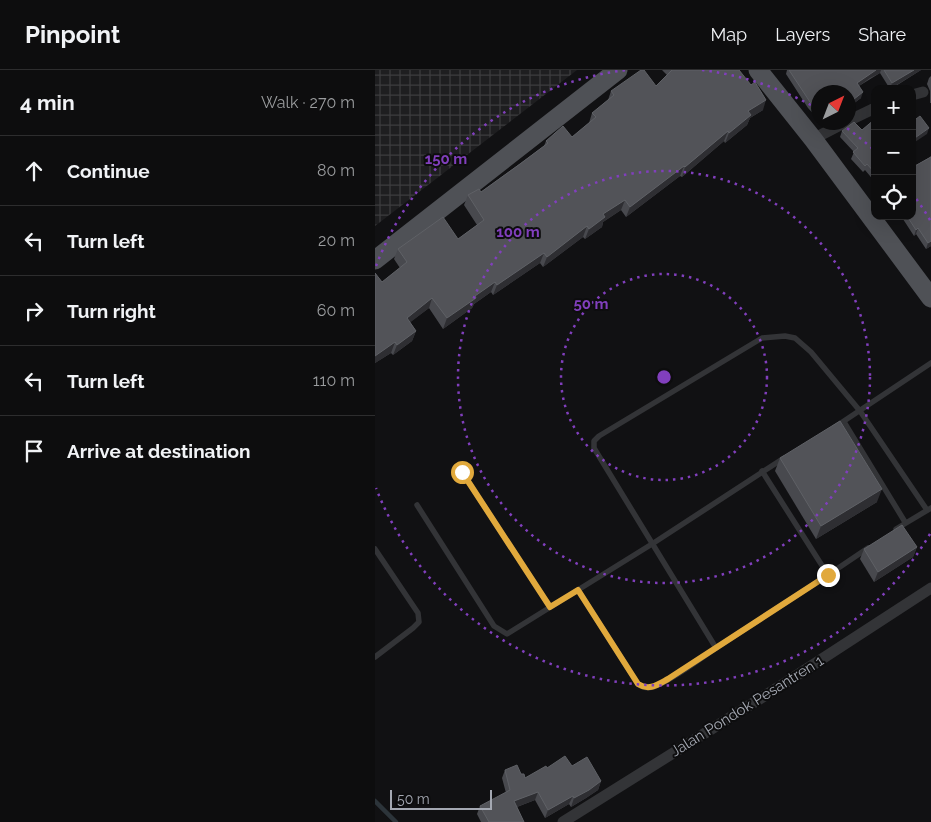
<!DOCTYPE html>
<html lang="en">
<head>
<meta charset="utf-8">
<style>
  body { margin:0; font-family:Raleway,sans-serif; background:#161617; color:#f1f3f6 }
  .controls { position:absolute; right:15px; top:15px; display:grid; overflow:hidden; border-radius:10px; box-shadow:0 5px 20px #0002 }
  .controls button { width:45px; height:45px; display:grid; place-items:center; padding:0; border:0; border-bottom:1px solid #2d2d2e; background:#0d0d0e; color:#f1f3f6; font:25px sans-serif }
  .compass { position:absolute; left:436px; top:15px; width:45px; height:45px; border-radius:50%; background:#0d0d0e; box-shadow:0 5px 20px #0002; rotate:42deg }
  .scale { position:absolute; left:15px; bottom:12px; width:102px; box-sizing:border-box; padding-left:5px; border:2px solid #a4a8b2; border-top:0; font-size:14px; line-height:18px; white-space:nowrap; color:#a4a8b2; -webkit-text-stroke:4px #0d0d0e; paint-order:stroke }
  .stop { position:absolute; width:15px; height:15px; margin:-11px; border:4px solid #e1a93c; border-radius:50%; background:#fff }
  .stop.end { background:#e1a93c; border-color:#fff; box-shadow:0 1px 5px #0008 }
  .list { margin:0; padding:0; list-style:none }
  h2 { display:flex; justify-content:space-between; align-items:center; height:65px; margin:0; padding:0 20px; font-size:21px }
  h2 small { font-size:16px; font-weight:400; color:#9a9c9e }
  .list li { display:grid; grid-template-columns:32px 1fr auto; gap:15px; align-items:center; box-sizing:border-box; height:70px; padding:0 20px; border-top:1px solid #2d2d2e }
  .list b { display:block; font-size:19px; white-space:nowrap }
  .list em { font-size:16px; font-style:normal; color:#9a9c9e }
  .icon { flex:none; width:28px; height:28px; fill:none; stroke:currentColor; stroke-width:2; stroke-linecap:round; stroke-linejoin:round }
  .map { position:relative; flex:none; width:556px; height:752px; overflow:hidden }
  header { display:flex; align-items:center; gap:30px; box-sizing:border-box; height:70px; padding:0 25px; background:#0d0d0e; border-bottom:1px solid #2d2d2e }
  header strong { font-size:24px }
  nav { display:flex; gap:28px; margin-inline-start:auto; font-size:18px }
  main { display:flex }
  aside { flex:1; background:#0d0d0e }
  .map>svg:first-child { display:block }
  .industrial { fill:url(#industrial-grid) }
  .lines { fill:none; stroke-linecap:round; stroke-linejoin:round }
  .stream { stroke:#2c343a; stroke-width:4.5 }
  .lane { stroke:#333437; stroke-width:5.5 }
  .street { stroke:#333437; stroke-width:11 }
  .primary { stroke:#4f5156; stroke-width:19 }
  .wall { fill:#48494e }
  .shaded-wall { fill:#2e2e32 }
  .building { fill:#525358; stroke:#5f6166 }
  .route { stroke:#e1a93c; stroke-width:6 }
  .ring { fill:none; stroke:#813fbd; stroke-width:2.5; stroke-dasharray:2.5 5 }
  .labels { text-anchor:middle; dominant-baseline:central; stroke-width:4; stroke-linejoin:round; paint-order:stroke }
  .street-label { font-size:15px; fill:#a4a8b2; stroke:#0d0d0e }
  .centre { fill:#813fbd; stroke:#0d0d0e; stroke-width:2.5 }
  .ring-label { font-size:15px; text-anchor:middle; font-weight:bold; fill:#813fbd; stroke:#0d0d0e; stroke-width:4; stroke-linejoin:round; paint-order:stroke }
</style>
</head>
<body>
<header>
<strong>Pinpoint</strong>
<nav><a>Map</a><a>Layers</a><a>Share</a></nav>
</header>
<main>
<aside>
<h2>4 min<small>Walk · 270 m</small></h2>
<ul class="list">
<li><svg class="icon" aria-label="ahead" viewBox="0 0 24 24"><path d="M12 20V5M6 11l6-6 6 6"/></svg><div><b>Continue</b></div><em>80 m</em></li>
<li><svg class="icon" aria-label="left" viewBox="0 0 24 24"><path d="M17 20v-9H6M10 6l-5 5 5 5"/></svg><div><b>Turn left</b></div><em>20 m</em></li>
<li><svg class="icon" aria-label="right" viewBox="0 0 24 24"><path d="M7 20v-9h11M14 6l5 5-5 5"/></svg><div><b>Turn right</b></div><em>60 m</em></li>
<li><svg class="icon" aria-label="left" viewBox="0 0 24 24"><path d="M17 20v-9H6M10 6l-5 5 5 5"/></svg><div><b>Turn left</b></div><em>110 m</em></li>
<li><svg class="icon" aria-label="arrive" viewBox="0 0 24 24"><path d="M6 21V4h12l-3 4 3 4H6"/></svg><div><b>Arrive at destination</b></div></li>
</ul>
</aside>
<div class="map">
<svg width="556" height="752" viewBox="0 0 556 752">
  <defs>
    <pattern id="industrial-grid" width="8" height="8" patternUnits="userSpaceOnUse" patternTransform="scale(1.25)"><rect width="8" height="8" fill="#1e1e20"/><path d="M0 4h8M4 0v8" fill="none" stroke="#3c3c3e"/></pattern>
  </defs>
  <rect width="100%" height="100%" fill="#111113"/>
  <!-- industrial -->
  <path class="industrial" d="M0,0h202l-202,156z"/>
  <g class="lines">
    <!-- stream -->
    <path class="stream" d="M0,731l21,21"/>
    <!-- lane -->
    <g class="lane">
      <path d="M469,352l61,100"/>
      <path d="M460,357l96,-64"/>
      <path d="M387,401l66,104 40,-27"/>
      <path d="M87,402l88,135"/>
      <path d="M42,435l77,121 13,8 145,-90 132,-86"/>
      <path d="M521,459l35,-21"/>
      <path d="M0,479l43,64 1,9 -6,6 -38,29"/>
      <path d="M453,505l-112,73 -122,-200v-7l5,-5 163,-98 23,-2 10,2 16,14 49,59 67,99"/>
      <path d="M203,520l60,94c4,3 9,5 15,3 17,-5 47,-28 63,-39"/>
    </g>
    <!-- street -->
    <g class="street">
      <path d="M537,25l11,-3"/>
      <path d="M473,51l27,-13"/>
      <path d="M438,69l33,-17"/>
      <path d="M188,752l222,-139 146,-95"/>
    </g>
    <!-- primary -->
    <g class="primary">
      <path d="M383,0l55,69 118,159"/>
      <path d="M0,190l243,-190"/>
    </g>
  </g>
  <!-- wall -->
  <g class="wall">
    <path d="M287,0h77l24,40 -13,8 -3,7 -22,18 -1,-2 -42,36 -2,-1 -54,41 -5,-7 -18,12 -1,5 -17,12 -2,-2 -40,30 -3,-4 -47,32 -2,-3 -17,12 -2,4 -29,21 -14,-21 -19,14 6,9 -4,10 -19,14 -2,-2 -16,10v-90l7,9 18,-14 -6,-9 4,-10 60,-10 19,-14 -13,-20 4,-10 13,-3 63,-46 2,-5 26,-4 17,-14 3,-10 16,-13 3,-9 45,-5 11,-11z"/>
    <path d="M412,0h134l-30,19h-1l-10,-16 -21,13 2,12 -12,9v-15h-30v28l-11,-12 -22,-34z"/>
    <path d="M556,6v27h-1v-12l-3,-7 2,-6z"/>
    <path d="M500,49v63l-10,-12 -2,2 -12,-13 3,-7 -14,-15 2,-6 20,-1z"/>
    <path d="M556,86v90l-5,3 -10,-15 -2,2 -13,-20h11l1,-49 17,-10z"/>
    <path d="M405,388l97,44 -61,37 -41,-68z"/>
    <path d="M542,477l-4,10 -39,25 -14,-23 4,-10z"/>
    <path d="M197,696l29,15 -3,9 -12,8 -15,9 -2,-3 -24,14 -10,-18 -18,7 7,15h-43l-4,-8 3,-8 26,-13 -4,-15 3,-8 16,4 4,4 22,-10z"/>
  </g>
  <!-- shaded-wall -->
  <g class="shaded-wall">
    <path d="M501,0h5l-1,3 -10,5 -15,11 2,-6z"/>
    <path d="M539,0h7l-31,19 2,-6z"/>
    <path d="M488,22l-2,6 -12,9v-4z"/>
    <path d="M391,30l-3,10 -13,8 -3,7 -22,18 4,-10 19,-22z"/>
    <path d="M554,58l-2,6 -15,10v-4z"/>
    <path d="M353,61l-4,10 -42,36 3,-10z"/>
    <path d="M309,96l-4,10 -54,41 4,-10z"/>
    <path d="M250,130l-4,10 -18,12 -1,5 -17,12 4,-10 14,-15z"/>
    <path d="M212,156l-4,11 -40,30 4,-10z"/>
    <path d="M543,158l-2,6 -2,2 2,-6z"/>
    <path d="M556,171v5l-5,3 2,-6z"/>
    <path d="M169,183l-4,10 -47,32 4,-10z"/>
    <path d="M120,212l-4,10 -17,12 -2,4 -29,21 4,-11 28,-22z"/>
    <path d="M57,228l-3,10 -26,20 4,-10z"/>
    <path d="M41,261l-4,10 -19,14 4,-10z"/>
    <path d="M20,272l-4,11 -16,10v-7z"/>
    <path d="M507,419l-5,13 -61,37 5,-13z"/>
    <path d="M542,477l-4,10 -39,25 4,-10z"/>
    <path d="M226,711l-3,9 -12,8 -15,9 3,-9z"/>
    <path d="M163,722l-3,8 -24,9 3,-8z"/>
    <path d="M198,726l-4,8 -24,14 3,-8z"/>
  </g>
  <!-- building -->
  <g class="building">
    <path d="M266,0h3l12,16 16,-16h67l12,15 4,-3 11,18 -18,11 3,4 -22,18 -1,-2 -43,36 -1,-1 -54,41 -5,-7 -22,14 2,3 -16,12 -2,-3 -40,31 -3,-4 -47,32 -2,-3 -20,14 1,2 -29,20 -15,-20 -25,20 9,13 -19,14 -2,-3 -20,14v-83l7,9 25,-20 -9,-13 45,-32 15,22 26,-19 -16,-25 11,-6 2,3 39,-28 28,-21 -2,-2 17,-15 9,11 24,-20 -4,-4 22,-18 -3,-4z"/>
    <path d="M414,0h87l-19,13 6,9 -14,11v-11h-30v20l-9,-10z"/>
    <path d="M509,0h30l-22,13z"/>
    <path d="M545,46l9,12 -17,12v-18z"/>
    <path d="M500,49v54l-8,-9 -2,2 -12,-14 5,-4 -16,-17 12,-9 8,8z"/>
    <path d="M556,87v84l-3,2 -10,-15 -2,2 -9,-14h5v-51l1,2z"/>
    <path d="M465,351l42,68 -61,37 -41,-68z"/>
    <path d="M527,455l15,22 -39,25 -14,-23z"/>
    <path d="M190,686l7,10 15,-9 14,24 -12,9 -15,8 -1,-2 -25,14 -10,-18 -24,9 10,21h-35l-9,-16 30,-16 -5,-20 12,-5 4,9h3l1,4 21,-12 1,2z"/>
  </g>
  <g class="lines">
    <!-- route -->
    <path class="route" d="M87,402l88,135 28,-17 60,94c11,7 19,1 30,-5l160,-104"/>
  </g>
  <!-- distance rings -->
  <g class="ring">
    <circle cx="289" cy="307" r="103"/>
    <circle cx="289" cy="307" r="206"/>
    <path d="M555 464A309 309 0 0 1 1 418M1 196A309 309 0 0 1 251 0M327 0A309 309 0 0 1 441 38M466 54A309 309 0 0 1 500 81M537 123A309 309 0 0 1 555 150"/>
  </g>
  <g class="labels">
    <!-- street labels -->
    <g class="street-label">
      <text transform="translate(372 636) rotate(-32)">Jalan Pondok Pesantren 1</text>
    </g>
  </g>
  <circle cx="289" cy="307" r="8" class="centre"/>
  <g class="ring-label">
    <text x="71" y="94">150 m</text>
    <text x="143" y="167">100 m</text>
    <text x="216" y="239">50 m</text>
  </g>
</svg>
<div class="controls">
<button>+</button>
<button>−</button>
<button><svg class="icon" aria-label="locate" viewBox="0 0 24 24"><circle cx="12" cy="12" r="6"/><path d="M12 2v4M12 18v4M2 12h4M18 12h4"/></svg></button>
</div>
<svg class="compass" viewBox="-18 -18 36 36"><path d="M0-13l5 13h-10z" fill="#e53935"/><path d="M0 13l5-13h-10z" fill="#9a9c9e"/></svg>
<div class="scale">50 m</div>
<div class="stop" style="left:87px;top:402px"></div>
<div class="stop end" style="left:453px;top:505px"></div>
</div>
</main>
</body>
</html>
